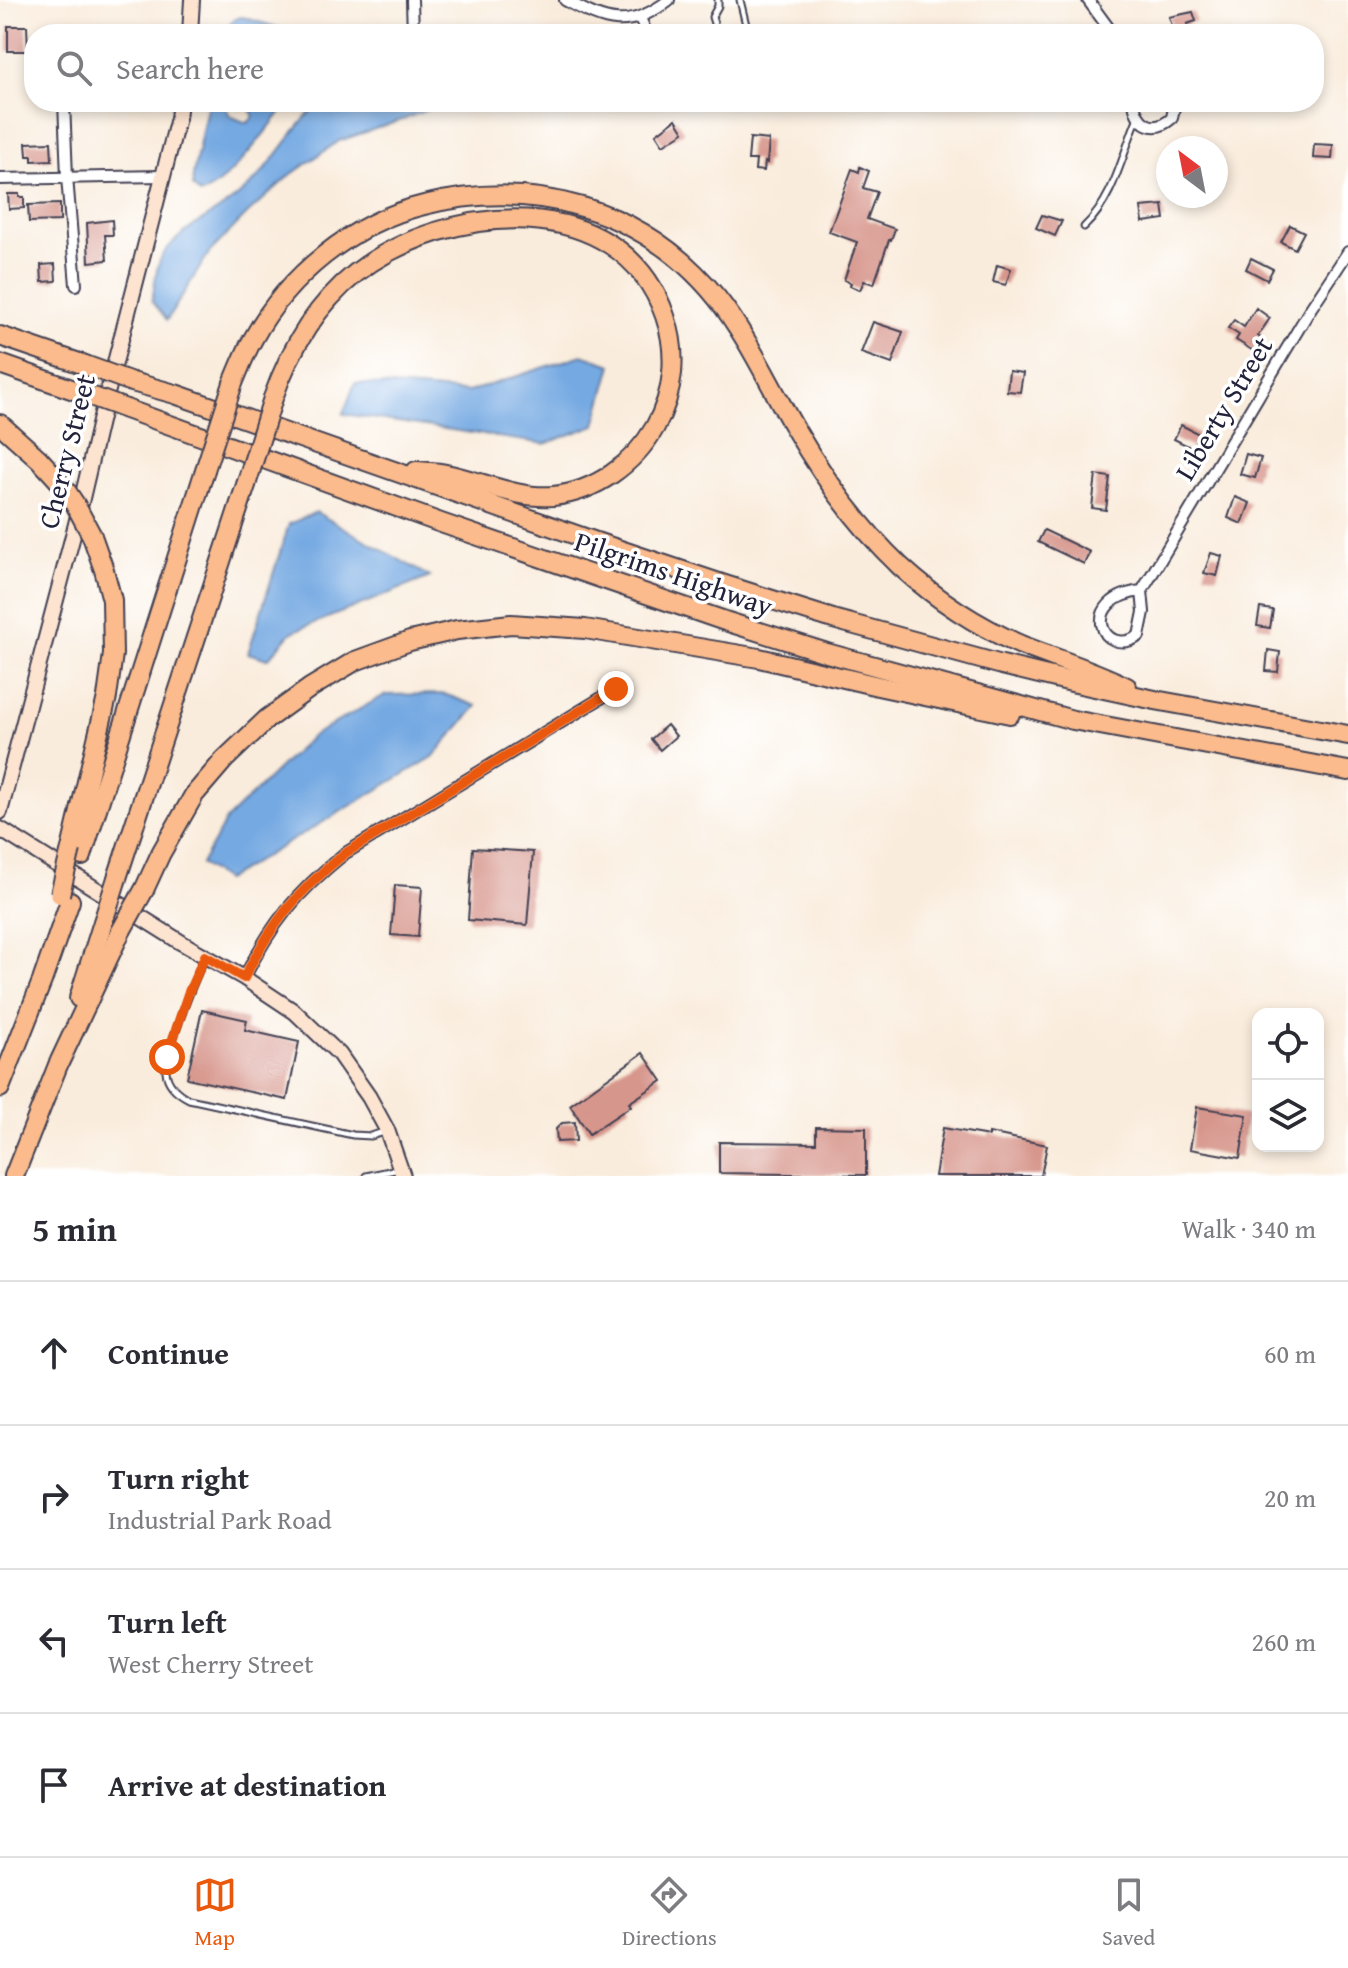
<!DOCTYPE html>
<html lang="en">
<head>
<meta charset="utf-8">
<style>
  body { margin:0; font-family:"Gentium Book Plus",serif; background:#f2f2f3; color:#2b2b33 }
  .controls { position:absolute; right:24px; bottom:24px; display:grid; overflow:hidden; border-radius:16px; box-shadow:0 4px 12px #0003 }
  .controls button { width:72px; height:72px; display:grid; place-items:center; padding:0; border:0; border-bottom:2px solid #e1e1e2; background:#fff; color:#2b2b33; font:40px sans-serif }
  .compass { position:absolute; left:1156px; top:136px; width:72px; height:72px; border-radius:50%; background:#fff; box-shadow:0 4px 12px #0003; rotate:328deg }
  .stop { position:absolute; width:24px; height:24px; margin:-18px; border:6px solid #ea580c; border-radius:50%; background:#fff }
  .stop.end { background:#ea580c; border-color:#fff; box-shadow:0 2px 8px #0008 }
  .list { margin:0; padding:0; list-style:none }
  h2 { display:flex; justify-content:space-between; align-items:center; height:104px; margin:0; padding:0 32px; font-size:34px }
  h2 small { font-size:26px; font-weight:400; color:#7c7c81 }
  .list li { display:grid; grid-template-columns:52px 1fr auto; gap:24px; align-items:center; box-sizing:border-box; height:144px; padding:0 32px; border-top:2px solid #e1e1e2 }
  .list b { display:block; font-size:30px; white-space:nowrap }
  .list p { margin:0; font-size:26px; white-space:nowrap; color:#7c7c81 }
  .list em { font-size:26px; font-style:normal; color:#7c7c81 }
  .icon { flex:none; width:44px; height:44px; fill:none; stroke:currentColor; stroke-width:2; stroke-linecap:round; stroke-linejoin:round }
  .map { position:relative; flex:none; width:1348px; height:1176px; overflow:hidden }
  .search { position:absolute; background:#fff; box-shadow:0 4px 12px #0003; left:24px; right:24px; top:24px; height:88px; display:flex; align-items:center; gap:20px; box-sizing:border-box; padding:0 28px; border-radius:32px; color:#7c7c81; font-size:30px }
  .sheet { height:680px; background:#fff }
  nav { display:flex; justify-content:space-around; align-items:center; box-sizing:border-box; height:112px; border-top:2px solid #e1e1e2; background:#fff; font-size:22px; color:#7c7c81 }
  nav a { display:grid; justify-items:center; gap:4px }
  nav .on { color:#ea580c }
  .map>svg:first-child { display:block }
  .water { fill:#74a9e2; stroke:#4b668e; stroke-width:2 }
  .building { fill:#d7968c }
  .lines { fill:none; stroke-linecap:round; stroke-linejoin:round }
  .lane-casing { stroke:#424053; stroke-width:9 }
  .street-casing { stroke:#424053; stroke-width:14 }
  .secondary-casing { stroke:#424053; stroke-width:18 }
  .highway-casing { stroke:#424053; stroke-width:22 }
  .lane { stroke:#fff; stroke-width:5 }
  .street { stroke:#fff; stroke-width:10 }
  .secondary { stroke:#fde4d1; stroke-width:14 }
  .highway { stroke:#fbbb8c; stroke-width:18 }
  .highway-bridge-casing { stroke:#424053; stroke-width:22; stroke-linecap:butt }
  .highway-bridge { stroke:#fbbb8c; stroke-width:18 }
  .route { stroke:#ea580c; stroke-width:10 }
  .labels { text-anchor:middle; dominant-baseline:central; stroke-width:7; stroke-linejoin:round; paint-order:stroke }
  .street-label { font-size:28px; fill:#22223b; stroke:#fff }
</style>
</head>
<body>
<div class="map">
<svg width="1348" height="1176" viewBox="0 0 1348 1176">
  <rect width="100%" height="100%" fill="#fff"/>
  <filter id="ink" filterUnits="userSpaceOnUse"><feTurbulence type="fractalNoise" baseFrequency=".0125" numOctaves="2"/><feDisplacementMap in="SourceGraphic" scale="16" xChannelSelector="R" yChannelSelector="G"/><feConvolveMatrix kernelMatrix="1 2 1 2 8 2 1 2 1" color-interpolation-filters="sRGB"/></filter>
  <filter id="wash" filterUnits="userSpaceOnUse"><feTurbulence type="fractalNoise" baseFrequency=".006" numOctaves="4" result="noise"/><feDisplacementMap in="SourceGraphic" scale="32" xChannelSelector="R" yChannelSelector="G"/><feGaussianBlur stdDeviation="1.8" result="paint"/><feColorMatrix in="noise" values="0 0 0 0 0 0 0 0 0 0 0 0 0 0 0 0 0 1.4 0 .05"/><feComposite in="paint" operator="in"/></filter>
  <g filter="url(#wash)">
    <rect width="100%" height="100%" fill="#f9ecdc"/>
    <!-- water -->
    <g class="water">
      <path d="M243,17l56,17h-73c3,-10 6,-16 17,-17z"/>
      <path d="M208,102h20l-2,6 4,8 17,7 6,-5v-4l-9,-12h45c-20,24 -61,84 -89,92l-7,-7v-12z"/>
      <path d="M320,102h111l6,4 -35,14 -63,21 -50,35 -42,38 -38,39 -42,67 -15,-19c3,-15 3,-35 12,-48 18,-25 51,-38 74,-57 33,-26 52,-65 82,-94z"/>
      <path d="M582,355l30,10 -17,60 -50,19 -202,-30 12,-31 113,9z"/>
      <path d="M316,512l114,65 -138,55 -24,27 -20,-6 41,-129z"/>
      <path d="M444,694l33,12 -44,51 -208,123 -24,-16 25,-44 86,-84 73,-41z"/>
    </g>
    <g id="blocks">
      <!-- building -->
      <g class="building">
        <path d="M1193,12l3,9 -9,3 3,10h-15l-6,-17z"/>
        <path d="M8,26h19l1,25h-20z"/>
        <path d="M676,119l8,13 -21,13 -7,-11z"/>
        <path d="M750,138l19,2 -2,23 -2,-1 -1,9 -9,-1 1,-10h-8z"/>
        <path d="M51,142l1,18 -20,1v-5h-5l-1,-13z"/>
        <path d="M1314,144l19,1 -1,14 -19,-1z"/>
        <path d="M860,167l9,4 -6,17 14,4 -10,27 28,10 -4,11h-2l-15,44 -10,-3 -4,9 -10,-4 1,-3 -7,-3 13,-38 -28,-10 23,-63 7,3z"/>
        <path d="M8,194h11v3h5v11l-15,1z"/>
        <path d="M60,204v17l-31,1 -1,-17z"/>
        <path d="M1163,205l2,14 -22,3 -2,-15z"/>
        <path d="M1042,215l20,6 -7,15 -19,-8z"/>
        <path d="M112,220l1,15h-8l2,25 -18,2 -2,-39z"/>
        <path d="M1290,225l14,7 -9,17 -14,-7z"/>
        <path d="M1251,258l22,11 -6,11 -21,-11z"/>
        <path d="M55,264l1,17 -14,1 -1,-17z"/>
        <path d="M997,265l14,4 -5,16 -13,-3z"/>
        <path d="M1256,308l14,10 -12,18 5,4 -8,12 -19,-12 3,-5 -11,-7 6,-8 10,7z"/>
        <path d="M873,322l30,10 -11,32 -31,-11z"/>
        <path d="M1009,371l14,2 -3,19 -13,-1z"/>
        <path d="M1181,425l18,9 -7,14 -18,-9z"/>
        <path d="M1246,454l15,4 -6,20 -15,-4z"/>
        <path d="M1096,475l14,2 -4,33 -14,-2z"/>
        <path d="M1235,497l15,6 -8,21 -14,-6z"/>
        <path d="M1044,530l46,22 -6,12 -46,-22z"/>
        <path d="M1211,553l11,3 -5,20 -13,-3z"/>
        <path d="M1260,608l13,2 -3,18 -13,-2z"/>
        <path d="M1268,650l12,2 -2,20 -12,-1z"/>
        <path d="M667,725l9,11 -16,14 -9,-11z"/>
        <path d="M473,848l60,4 -6,73 -59,-5z"/>
        <path d="M395,885l27,2 -4,50 -27,-2z"/>
        <path d="M202,1010l45,10 -2,10 54,12 -12,58 -100,-22z"/>
        <path d="M643,1053l19,28 -33,22 2,3 -42,28 -19,-29z"/>
        <path d="M1197,1107l50,8 -7,43 -50,-9z"/>
        <path d="M575,1122l1,19 -19,1 -1,-13 6,-6z"/>
        <path d="M816,1127l50,1v47l-147,-2v-31l97,1z"/>
        <path d="M943,1128l46,8v-3l58,12 -6,31h-106z"/>
      </g>
    </g>
  </g>
  <g filter="url(#ink)">
    <use href="#blocks" fill-opacity="0" stroke="#424053" stroke-width="2"/>
    <g class="lines">
      <defs>
        <g id="lane">
          <path d="M718,0v6l-6,11 3,10 5,7"/>
          <path d="M739,34l7,-9 -6,-25"/>
          <path d="M1084,227c31,-29 38,-73 54,-110"/>
          <path d="M205,957c-12,25 -21,50 -30,77 -4,12 -10,24 -9,37 1,14 11,22 23,28l164,36 18,1 16,-5"/>
          <path d="M366,1176l33,-7"/>
        </g>
        <g id="street">
          <path d="M412,0l1,34"/>
          <path d="M565,0c42,23 63,31 104,0"/>
          <path d="M1088,0l25,34"/>
          <path d="M640,18l7,16"/>
          <path d="M64,102l3,75 9,108"/>
          <path d="M1134,102c3,23 20,32 38,16l3,-16"/>
          <path d="M0,179l162,-3"/>
          <path d="M1142,591c-64,7 -41,69 -3,45l5,-24 -2,-21 169,-283 37,-56"/>
          <path d="M244,978c28,-55 52,-85 100,-124l272,-165"/>
        </g>
        <g id="secondary">
          <path d="M190,34l2,-34"/>
          <path d="M0,812l76,-288 25,-107 77,-299 2,-16"/>
          <path d="M0,829l182,114 62,35 51,34 44,42 30,43 18,33 16,46"/>
        </g>
        <g id="highway">
          <path d="M0,336l85,29"/>
          <path d="M0,364l77,27"/>
          <path d="M132,382l43,12 421,148 129,43 108,34 169,46 74,18 79,17 193,35"/>
          <path d="M233,383c6,-14 12,-30 20,-44 34,-63 100,-117 171,-134 110,-27 220,3 293,93 31,39 52,86 77,129 30,52 63,98 106,139 35,32 77,60 121,79 35,14 72,25 106,42"/>
          <path d="M273,398c17,-49 42,-92 83,-125 90,-70 264,-87 309,43 13,38 9,77 -10,111 -21,37 -60,65 -102,69 -36,3 -72,-15 -107,-22 -9,-2 -20,-2 -30,-3"/>
          <path d="M126,409l315,114 284,98 102,32 246,67 275,51"/>
          <path d="M0,424l39,35 22,24"/>
          <path d="M71,849l36,-152 6,-43 -1,-54 -8,-30 -12,-34"/>
          <path d="M82,856l123,-386"/>
          <path d="M117,878l129,-393"/>
          <path d="M144,890l17,-37 33,-58 30,-35 43,-41 43,-31 45,-27 55,-20 47,-11 54,-6 74,5 174,29 119,28 132,28"/>
          <path d="M79,998l24,-76"/>
          <path d="M0,1088l42,-107 28,-80"/>
          <path d="M14,1176l44,-111 63,-134"/>
        </g>
      </defs>
      <!-- lane casing -->
      <use href="#lane" class="lane-casing"/>
      <!-- street casing -->
      <use href="#street" class="street-casing"/>
      <!-- secondary casing -->
      <use href="#secondary" class="secondary-casing"/>
      <!-- highway casing -->
      <use href="#highway" class="highway-casing"/>
      <!-- lane -->
      <use href="#lane" class="lane"/>
      <!-- street -->
      <use href="#street" class="street"/>
      <!-- secondary -->
      <use href="#secondary" class="secondary"/>
      <!-- highway -->
      <use href="#highway" class="highway"/>
      <defs>
        <g id="highway-bridge">
          <path d="M85,365l47,17"/>
          <path d="M77,391l49,18"/>
          <path d="M205,470l28,-87"/>
          <path d="M61,483l14,21 17,32"/>
          <path d="M246,485l27,-87"/>
          <path d="M60,894l11,-45"/>
          <path d="M103,922l14,-44"/>
          <path d="M121,931l23,-41"/>
        </g>
      </defs>
      <!-- highway-bridge casing -->
      <use href="#highway-bridge" class="highway-bridge-casing"/>
      <!-- highway-bridge -->
      <use href="#highway-bridge" class="highway-bridge"/>
    </g>
  </g>
  <g class="lines" filter="url(#ink)">
    <!-- route -->
    <path class="route" d="M167,1057l21,-63 17,-38 39,22c28,-55 52,-85 100,-124l272,-165"/>
  </g>
  <g class="labels">
    <!-- street labels -->
    <g class="street-label">
      <text transform="translate(1223 408) rotate(-59)">Liberty Street</text>
      <text transform="translate(66 451) rotate(-76)">Cherry Street</text>
      <text transform="translate(674 573) rotate(19)">Pilgrims Highway</text>
    </g>
  </g>
</svg>
<div class="controls">
<button><svg class="icon" aria-label="locate" viewBox="0 0 24 24"><circle cx="12" cy="12" r="6"/><path d="M12 2v4M12 18v4M2 12h4M18 12h4"/></svg></button>
<button><svg class="icon" aria-label="layers" viewBox="0 0 24 24"><path d="M12 4l9 5-9 5-9-5zM3 14l9 5 9-5"/></svg></button>
</div>
<svg class="compass" viewBox="-18 -18 36 36"><path d="M0-13l5 13h-10z" fill="#e53935"/><path d="M0 13l5-13h-10z" fill="#7c7c81"/></svg>
<div class="stop" style="left:167px;top:1057px"></div>
<div class="stop end" style="left:616px;top:689px"></div>
<div class="search"><svg class="icon" aria-label="search" viewBox="0 0 24 24"><circle cx="10" cy="10" r="6"/><path d="M15 15l6 6"/></svg>Search here</div>
</div>
<section class="sheet">
<h2>5 min<small>Walk · 340 m</small></h2>
<ul class="list">
<li><svg class="icon" aria-label="ahead" viewBox="0 0 24 24"><path d="M12 20V5M6 11l6-6 6 6"/></svg><div><b>Continue</b></div><em>60 m</em></li>
<li><svg class="icon" aria-label="right" viewBox="0 0 24 24"><path d="M7 20v-9h11M14 6l5 5-5 5"/></svg><div><b>Turn right</b><p>Industrial Park Road</p></div><em>20 m</em></li>
<li><svg class="icon" aria-label="left" viewBox="0 0 24 24"><path d="M17 20v-9H6M10 6l-5 5 5 5"/></svg><div><b>Turn left</b><p>West Cherry Street</p></div><em>260 m</em></li>
<li><svg class="icon" aria-label="arrive" viewBox="0 0 24 24"><path d="M6 21V4h12l-3 4 3 4H6"/></svg><div><b>Arrive at destination</b></div></li>
</ul>
</section>
<nav>
<a class="on"><svg class="icon" aria-label="map" viewBox="0 0 24 24"><path d="M3 6l6-2 6 2 6-2v14l-6 2-6-2-6 2zM9 4v14M15 6v14"/></svg>Map</a>
<a><svg class="icon" aria-label="directions" viewBox="0 0 24 24"><path d="M12 3l9 9-9 9-9-9zM9 14v-3h6M13 9l2 2-2 2"/></svg>Directions</a>
<a><svg class="icon" aria-label="saved" viewBox="0 0 24 24"><path d="M7 4h10v16l-5-4-5 4z"/></svg>Saved</a>
</nav>
</body>
</html>
